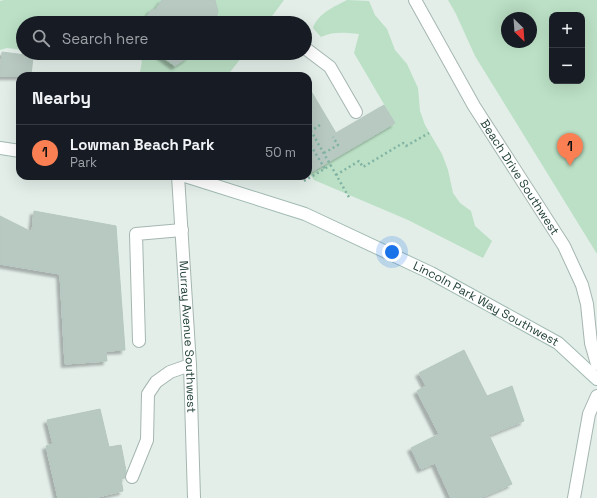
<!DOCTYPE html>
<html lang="en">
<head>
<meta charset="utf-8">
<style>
  body { margin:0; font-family:"Space Grotesk",sans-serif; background:#242831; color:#f1f3f6 }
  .controls { position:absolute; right:12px; top:12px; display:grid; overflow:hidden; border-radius:8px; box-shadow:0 4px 16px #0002 }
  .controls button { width:36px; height:36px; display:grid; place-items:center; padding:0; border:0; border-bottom:1px solid #363941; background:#171b24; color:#f1f3f6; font:20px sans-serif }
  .compass { position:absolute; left:501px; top:12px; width:36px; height:36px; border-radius:50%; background:#171b24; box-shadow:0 4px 16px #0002; rotate:155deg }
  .you { position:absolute; left:392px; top:252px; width:14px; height:14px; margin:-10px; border:3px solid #fff; border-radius:50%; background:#1a73e8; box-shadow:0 0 0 6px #1a73e833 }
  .badge { display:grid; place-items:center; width:26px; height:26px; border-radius:50%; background:#fa8054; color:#111; font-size:13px; font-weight:700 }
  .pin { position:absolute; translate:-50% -33px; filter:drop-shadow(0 1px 2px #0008) }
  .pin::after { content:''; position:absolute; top:21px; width:14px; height:12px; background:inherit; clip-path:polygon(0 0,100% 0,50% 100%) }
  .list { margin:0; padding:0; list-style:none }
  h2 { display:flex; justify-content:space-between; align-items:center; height:52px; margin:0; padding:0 16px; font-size:17px }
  h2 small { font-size:13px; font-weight:400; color:#9ea1a6 }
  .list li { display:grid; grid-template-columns:26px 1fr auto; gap:12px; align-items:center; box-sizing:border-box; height:56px; padding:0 16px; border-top:1px solid #363941 }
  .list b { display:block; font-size:15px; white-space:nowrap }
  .list p { margin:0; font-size:13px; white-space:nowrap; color:#9ea1a6 }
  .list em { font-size:13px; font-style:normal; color:#9ea1a6 }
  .icon { flex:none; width:22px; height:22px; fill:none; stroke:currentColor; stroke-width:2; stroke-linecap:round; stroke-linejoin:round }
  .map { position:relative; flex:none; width:597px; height:498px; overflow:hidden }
  .search { position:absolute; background:#171b24; box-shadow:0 4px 16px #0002; left:16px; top:16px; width:296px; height:44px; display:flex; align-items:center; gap:10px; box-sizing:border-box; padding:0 14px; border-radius:22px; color:#9ea1a6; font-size:15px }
  .panel { position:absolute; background:#171b24; box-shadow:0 4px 16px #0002; left:16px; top:72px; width:296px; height:108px; border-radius:12px }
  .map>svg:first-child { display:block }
  .green { fill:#bbe0c5; fill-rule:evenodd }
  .building { fill:#b8c9c2; stroke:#b5c8c0; filter:url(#shadow) }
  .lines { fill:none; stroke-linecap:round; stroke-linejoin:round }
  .service-casing { stroke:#a5b6b1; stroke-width:14 }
  .minor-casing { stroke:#a5b6b1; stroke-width:14 }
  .tertiary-casing { stroke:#a5b6b1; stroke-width:14 }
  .secondary-casing { stroke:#a0bab2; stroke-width:14 }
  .path { stroke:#81b3a4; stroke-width:2.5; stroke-dasharray:2 3; stroke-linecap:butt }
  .service { stroke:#fff; stroke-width:12 }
  .minor { stroke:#fff; stroke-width:12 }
  .tertiary { stroke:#fff; stroke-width:12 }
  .secondary { stroke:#fff; stroke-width:12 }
  .labels { text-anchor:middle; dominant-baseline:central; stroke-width:4; stroke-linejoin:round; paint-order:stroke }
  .street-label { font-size:12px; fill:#214039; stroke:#f4faf7 }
</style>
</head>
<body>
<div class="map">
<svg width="597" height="498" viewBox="0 0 597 498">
  <defs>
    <filter id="shadow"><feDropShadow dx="-3.5" dy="3.5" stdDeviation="1" flood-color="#0004"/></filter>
  </defs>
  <rect width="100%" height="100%" fill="#e3eee9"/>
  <!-- green -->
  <g class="green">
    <path d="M4,0h280l-17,23h-244v27l-16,-2 -7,2v-49z"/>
    <path d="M347,0l22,1 6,14 12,14 8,21 12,14 11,24 2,23 5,14 17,29 6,16 5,23 7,10 11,8 4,15 17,15 -9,17 -75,-38 -94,-40 -5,-7 86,-50 -41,-70 5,-19c-13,-1 -25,-3 -38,3l-8,-9c5,-15 21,-21 34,-28z"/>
    <path d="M448,0h149v254l-122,-198 -19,-42zM552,15h30v66h-30zM507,18h24v24h-24z"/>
    <path d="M39,53h69l-23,7z"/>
    <path d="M138,53h107l-18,23h-88l3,-14z"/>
  </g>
  <!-- building -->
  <g class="building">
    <path d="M162,0h53l3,11 -3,12h-73l10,-14 3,1z"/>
    <path d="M2,52l31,4 -2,20h-31z"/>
    <path d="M157,53h34l-4,5 -12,8z"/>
    <path d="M308,86l28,47 48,-28 11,18 -87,51z"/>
    <path d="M34,211l82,15 9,124 -19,1 1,10 -42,3 -5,-90 -60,-10v-48l32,16z"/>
    <path d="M464,350l23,46 25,-10 12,35 -35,14 23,49 -32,14h-29l-16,-35 -14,6 -10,-21 28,-14 -22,-43 9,-5 -7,-13z"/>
    <path d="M100,409l9,38 12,-2 5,26 -1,7 -4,1 2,12 -29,7h-36l-12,-52 7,-2 -6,-24z"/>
  </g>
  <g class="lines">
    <defs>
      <g id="service">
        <path d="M305,48l25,19 26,45"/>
        <path d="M139,341l-3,-107 46,-4"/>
        <path d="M132,477l15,-37 1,-46 8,-12 14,-10 20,-7"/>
      </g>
      <g id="minor">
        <path id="s1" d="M415,0l59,106 90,140 18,39 5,19 4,39 6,21"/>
        <path id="s2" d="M178,176l12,189 4,133"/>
      </g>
      <path id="tertiary" d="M574,498l15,-84 8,-18"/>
      <g id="secondary">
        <path d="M0,148l20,3"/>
        <path id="s3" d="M185,176l120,38 126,59 127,70 39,36"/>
      </g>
    </defs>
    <!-- service casing -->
    <use href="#service" class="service-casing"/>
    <!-- minor casing -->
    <use href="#minor" class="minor-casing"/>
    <!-- tertiary casing -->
    <use href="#tertiary" class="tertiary-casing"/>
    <!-- secondary casing -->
    <use href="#secondary" class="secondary-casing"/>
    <!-- path -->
    <g class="path">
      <path d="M320,125l-9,6 39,68"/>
      <path d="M308,141l17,28"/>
      <path d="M324,153l14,-8 -5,-8"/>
      <path d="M336,175l23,-14 4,6 40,-24 3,3 23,-13"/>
      <path d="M304,181l27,-16"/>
    </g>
    <!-- service -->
    <use href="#service" class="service"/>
    <!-- minor -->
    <use href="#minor" class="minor"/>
    <!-- tertiary -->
    <use href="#tertiary" class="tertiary"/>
    <!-- secondary -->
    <use href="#secondary" class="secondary"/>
  </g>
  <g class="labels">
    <!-- street labels -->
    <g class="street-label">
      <text stroke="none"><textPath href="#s1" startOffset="206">Beach Drive Southwest</textPath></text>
      <text stroke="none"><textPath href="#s3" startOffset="328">Lincoln Park Way Southwest</textPath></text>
      <text stroke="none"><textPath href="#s2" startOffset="161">Murray Avenue Southwest</textPath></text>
    </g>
  </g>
</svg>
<div class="controls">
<button>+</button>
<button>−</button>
</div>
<svg class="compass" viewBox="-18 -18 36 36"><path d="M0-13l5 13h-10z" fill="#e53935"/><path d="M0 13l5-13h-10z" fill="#9ea1a6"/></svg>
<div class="you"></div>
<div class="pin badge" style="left:570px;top:166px">1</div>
<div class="search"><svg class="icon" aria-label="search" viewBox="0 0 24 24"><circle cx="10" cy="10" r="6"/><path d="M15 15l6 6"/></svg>Search here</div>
<section class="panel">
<h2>Nearby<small></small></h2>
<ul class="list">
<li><span class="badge">1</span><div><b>Lowman Beach Park</b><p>Park</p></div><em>50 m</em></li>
</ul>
</section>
</div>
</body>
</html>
